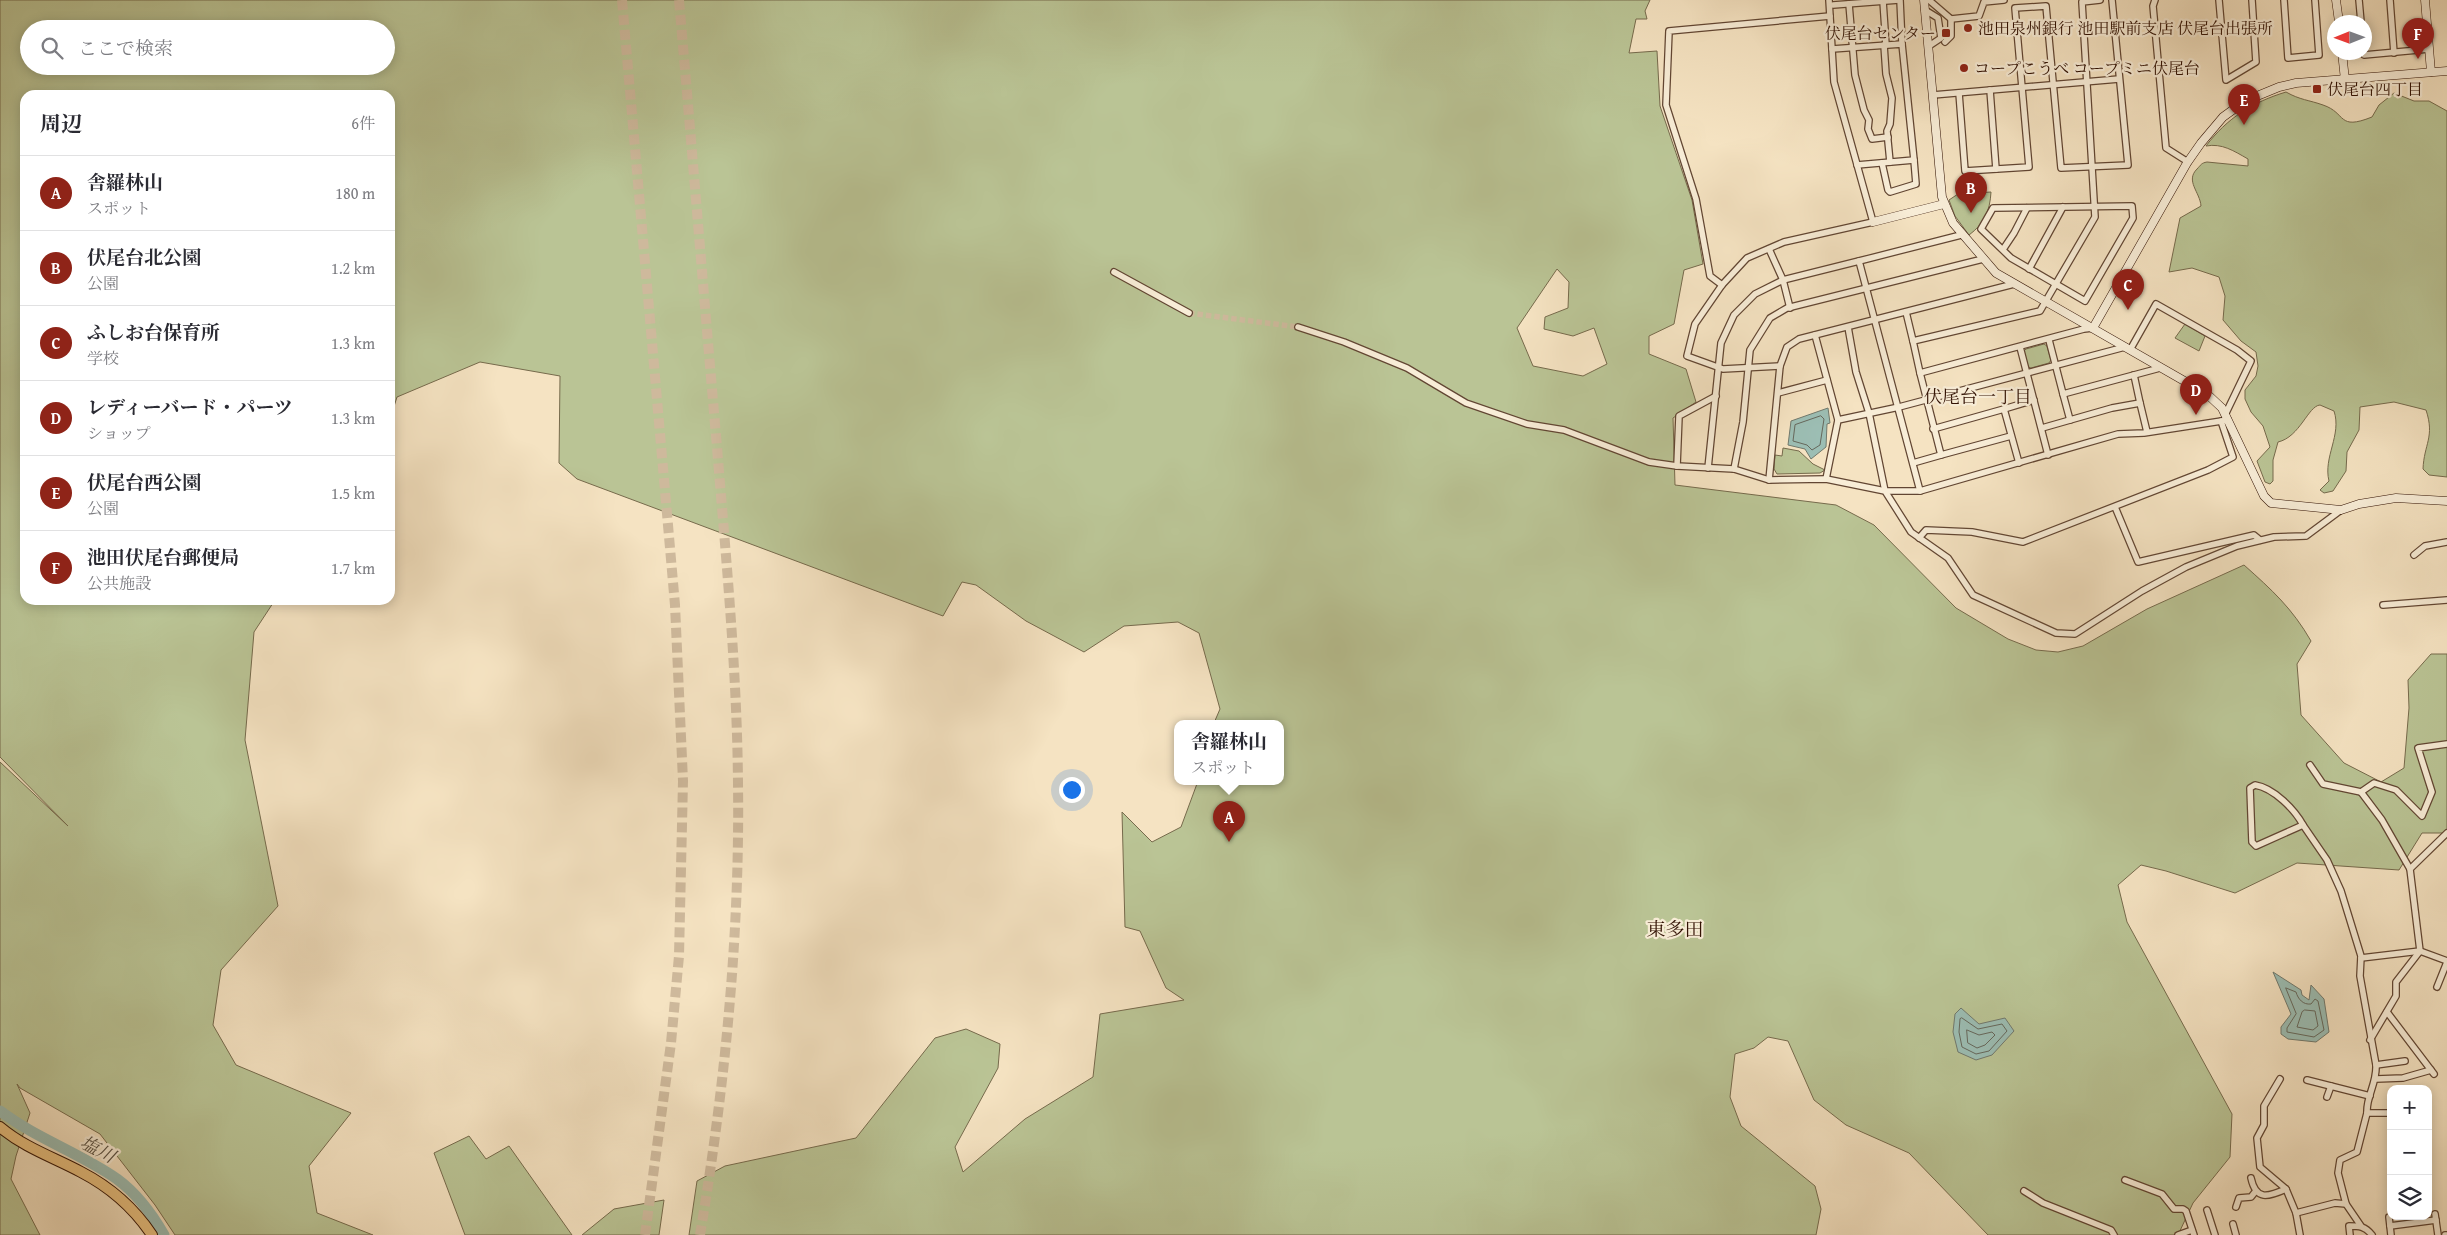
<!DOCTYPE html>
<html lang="ja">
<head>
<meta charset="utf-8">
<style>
  body { margin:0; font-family:"Gentium Book Plus","Noto Serif JP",serif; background:#f7f7f7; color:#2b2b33 }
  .controls { position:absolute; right:15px; bottom:15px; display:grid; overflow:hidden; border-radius:10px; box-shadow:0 2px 12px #0003 }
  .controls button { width:45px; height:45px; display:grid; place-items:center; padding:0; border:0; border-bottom:1px solid #e1e1e2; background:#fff; color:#2b2b33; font:25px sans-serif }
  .compass { position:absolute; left:2327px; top:15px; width:45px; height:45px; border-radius:50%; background:#fff; box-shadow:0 2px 12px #0003; rotate:269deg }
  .you { position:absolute; left:1071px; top:789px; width:18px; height:18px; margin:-12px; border:4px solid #fff; border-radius:50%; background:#1a73e8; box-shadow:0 0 0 8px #1a73e833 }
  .badge { display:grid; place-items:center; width:32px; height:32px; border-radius:50%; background:#8f2418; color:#fff; font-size:16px; font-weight:700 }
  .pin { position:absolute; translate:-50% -41px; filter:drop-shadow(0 1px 2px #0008) }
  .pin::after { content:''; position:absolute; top:26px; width:18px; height:15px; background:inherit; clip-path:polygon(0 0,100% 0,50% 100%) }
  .popup { position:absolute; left:1174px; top:720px; width:110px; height:65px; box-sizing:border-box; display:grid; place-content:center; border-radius:10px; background:#fff; filter:drop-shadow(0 1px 4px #0005); font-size:16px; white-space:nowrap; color:#7c7c81 }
  .popup b { font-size:19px; color:#2b2b33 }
  .popup::after { content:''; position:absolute; left:50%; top:100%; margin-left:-10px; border:10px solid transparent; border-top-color:#fff }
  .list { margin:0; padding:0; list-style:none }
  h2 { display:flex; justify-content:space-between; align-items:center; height:65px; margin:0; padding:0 20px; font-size:21px }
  h2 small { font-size:16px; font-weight:400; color:#7c7c81 }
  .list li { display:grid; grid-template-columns:32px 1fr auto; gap:15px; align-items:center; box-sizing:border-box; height:75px; padding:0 20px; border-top:1px solid #e1e1e2 }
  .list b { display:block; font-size:19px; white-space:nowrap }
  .list p { margin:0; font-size:16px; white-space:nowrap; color:#7c7c81 }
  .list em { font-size:16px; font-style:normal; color:#7c7c81 }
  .icon { flex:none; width:28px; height:28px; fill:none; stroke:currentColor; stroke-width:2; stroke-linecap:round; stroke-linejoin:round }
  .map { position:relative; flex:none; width:2447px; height:1235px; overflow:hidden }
  .search { position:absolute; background:#fff; box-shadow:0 2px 12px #0003; left:20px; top:20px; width:375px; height:55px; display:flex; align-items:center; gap:12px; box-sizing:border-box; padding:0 18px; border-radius:28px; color:#7c7c81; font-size:19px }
  .panel { position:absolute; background:#fff; box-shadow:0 2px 12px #0003; left:20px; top:90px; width:375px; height:515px; border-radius:15px }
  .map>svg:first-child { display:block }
  .green { fill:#bac495; stroke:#766a4c; fill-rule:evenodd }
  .water { fill:#9cbeb4; stroke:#71796d }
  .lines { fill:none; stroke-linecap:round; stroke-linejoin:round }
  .shore { stroke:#66685c; stroke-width:1 }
  .river { stroke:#9cbeb4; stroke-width:11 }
  .street-tunnel { stroke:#ceb99c; stroke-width:5.5; stroke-dasharray:5.5 3; stroke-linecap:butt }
  .highway-tunnel { stroke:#ceb99c; stroke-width:10; stroke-dasharray:10 5; stroke-linecap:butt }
  .street-casing { stroke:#624633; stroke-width:8 }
  .secondary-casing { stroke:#311103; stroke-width:9 }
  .highway-casing { stroke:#311103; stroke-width:12 }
  .street { stroke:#f8edd7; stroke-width:5.5 }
  .secondary { stroke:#f8edd7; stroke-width:8 }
  .highway { stroke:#eac281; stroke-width:10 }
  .poi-dot { fill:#8f2418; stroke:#f8edd7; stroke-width:2 }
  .labels { text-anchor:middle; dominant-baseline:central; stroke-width:4.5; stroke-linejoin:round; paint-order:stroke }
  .poi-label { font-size:16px; fill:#311103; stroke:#f8edd7; text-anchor:start }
  .neighbourhood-label { font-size:18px; fill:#311103; stroke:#f8edd7 }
  .water-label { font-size:18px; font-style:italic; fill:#564e41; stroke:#f8edd7 }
  .quarter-label { font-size:19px; fill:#311103; stroke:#f8edd7 }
</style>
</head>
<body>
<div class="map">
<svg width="2447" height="1235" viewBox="0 0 2447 1235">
  <rect width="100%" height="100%" fill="#f5e3c2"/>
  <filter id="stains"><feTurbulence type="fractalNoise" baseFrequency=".004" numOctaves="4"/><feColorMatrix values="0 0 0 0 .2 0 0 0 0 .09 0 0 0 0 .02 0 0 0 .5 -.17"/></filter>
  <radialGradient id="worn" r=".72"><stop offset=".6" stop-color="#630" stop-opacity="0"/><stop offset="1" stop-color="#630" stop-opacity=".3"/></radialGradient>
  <!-- green -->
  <g class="green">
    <path d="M0,0h1650l-5,11 2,8h-11l-7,34 28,-2 3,55 32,94 11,64 -19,6 -10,54 -25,12v18l37,15 10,33 -23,16 2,67 161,20 38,20 82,83 52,31 28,11 22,2 25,-6 64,-37 97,-44c28,25 48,43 67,76l-14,23 4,51 43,48 37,19 23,-14 5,-60 -1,-28 23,-26h16v179h-25l-23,37 -102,-7 -62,30 -69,-22 -25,-6 -23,20 9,37 105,192 -2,43 -37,46 -15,32h-190l-79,-82 -63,-28 -32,-25 -26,-59 -20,-4 -14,11 -19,6 -5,43 11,29 74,60 6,23 -5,26h-1127l8,-54 28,-15 131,-28 79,-100 31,-9 34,15 -2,24 -43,79 8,25 62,-53 68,-42 7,-63 84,-14 -18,-12 -26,-57 -15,-4 -3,-115 30,30 29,-15 17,-46h82v-58h-66l6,-14 -21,-76 -21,-11 -54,4 -40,26 -58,-31 -50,-36 -14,-3 -19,34 -366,-137 -18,-16 1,-87 -80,-14 -83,35 -7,22v-324h-365v505h250l-21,32 -9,108 33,166 -57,64 -8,55 23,40 115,48 -42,53 8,47 56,22h-198l-20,-30 -55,-71 -80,-46 -3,-4 13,29 -14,43 -5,23 29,56h-40v-473l68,64 -68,-69zM29,29h357v37h-357zM1557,269l12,13 -1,26 -23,9 -1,12 29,7 21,-8 13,36 -24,12 -50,-10 -16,-38z"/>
    <path d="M2286,92c14,8 23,8 37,13 24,8 14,26 49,12l7,-12 15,-12 20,8h15l18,10v366l-18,-2 -6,-6c1,-25 12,-32 3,-59l-32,-8 -34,5 -1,23 -12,22 -1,19 -13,20 -9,2 -4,-3 9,-9c-6,-24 13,-46 5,-70l-14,-6c-12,1 -20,32 -42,37l-5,18v21l-3,3 -5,-2 -8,-21 13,-14 -7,-21 -12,-14 -6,-13v-9l11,-14 2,-10 -2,-14 -15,-11 -18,-21 2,-24 -6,-19 -27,-9 -23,4 11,-54 21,-12c-1,-14 -16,-25 -4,-37 4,-4 4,-6 10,-7l41,4v-7c-14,-8 -26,-16 -42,-13 21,-28 47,-44 80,-54z"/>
    <path d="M1991,192c-1,19 -7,32 -22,43l-14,-19 -6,-16 9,-6z"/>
    <path d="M2185,324l20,12 -6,15 -24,-13z"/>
    <path d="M2044,344l3,2 4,14 -2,3 -18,5 -3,-1 -4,-16 2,-2z"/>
    <path d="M1783,448l16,3 14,13 12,6 -5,3 -43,1 -3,-5 1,-14 7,1z"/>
    <path d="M469,1136l17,23 23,-13 63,89h-107l-31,-82z"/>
    <path d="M664,1200l-5,35h-77l32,-26z"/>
  </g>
  <!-- water -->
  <g class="water">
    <path d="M1828,408l2,15 -3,1 -1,23 -15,12 -6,-10 -17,-4 3,-24z"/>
    <path d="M2273,972l28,18 1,5 7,5 2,-15 13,14 5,33 -13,10 -28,-3 -7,-5v-7l10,-13z"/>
    <path d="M1961,1008l18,16 26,-6 9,13 -22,24 -16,5 -18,-8 -5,-20 2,-18z"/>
  </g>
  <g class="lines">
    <!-- shore -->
    <g class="shore">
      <path d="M1821,416l3,3 -4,26 -8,5 -5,-5 -14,-4 2,-16z"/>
      <path d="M2286,988l10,4c2,7 7,13 15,12l4,-5 3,2 6,29 -10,7 -27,-5v-4l9,-14z"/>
      <path d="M2305,1010l10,1 3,15 -5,4 -16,-3 5,-15z"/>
      <path d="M1962,1018l16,11 24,-5 5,7 -18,20 -13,3 -14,-7 -3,-15 1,-13z"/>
      <path d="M1967,1030l12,5 13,-3 3,3 -10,10 -8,3 -9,-5z"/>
    </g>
    <!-- river -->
    <path class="river" d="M0,1111c37,28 80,42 117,68 19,14 35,35 47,56"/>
    <!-- street-tunnel -->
    <path class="street-tunnel" d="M1189,313l109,14"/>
    <!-- highway-tunnel -->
    <g class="highway-tunnel">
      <path d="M622,0l53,605 8,176 -4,175 -8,87 -26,192"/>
      <path d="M679,0c13,149 25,298 38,447 9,112 20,223 21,336 2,151 -13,303 -38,452"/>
    </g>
    <defs>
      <g id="street">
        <path d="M1900,0l2,44"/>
        <path d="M2155,0l-2,6 13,142 22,14"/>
        <path d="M2219,0l7,80 30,-18 -4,-62"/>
        <path d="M2284,0l4,58 31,-3 -4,-55"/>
        <path d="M2359,0l2,22"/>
        <path d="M2390,0l4,53"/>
        <path d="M1883,1l3,44"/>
        <path d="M1930,1l21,18 28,-3 5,-14 20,-2"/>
        <path d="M1849,4l6,71 9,35 5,10 -1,9 4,10 16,-2"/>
        <path d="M1833,5l66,-5"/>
        <path d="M1925,10l13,8 3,20 -12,8"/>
        <path d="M1945,42l6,-6v-17"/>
        <path d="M1884,45l2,29 6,24 -2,26 -3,7 3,31"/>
        <path d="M1832,49l70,-5 12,116 -57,5"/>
        <path d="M2363,52l1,3 65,-6"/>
        <path d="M1990,90l6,79"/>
        <path d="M1959,93l6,78 64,-4 -14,-159 31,-2 15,162 67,-3 -16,-165"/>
        <path d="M1933,95l186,-16"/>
        <path d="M1882,163l6,27 2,2 26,-8 -2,-24"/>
        <path d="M2132,206l1,12 -48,83 -74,-43 -30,-29 12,-21z"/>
        <path d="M2004,248l10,-15 13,-25"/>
        <path d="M1769,249l14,31 7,28"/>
        <path d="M2029,269l34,-62"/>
        <path d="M1114,272l75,41"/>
        <path d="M1722,285l-12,-9 -14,-77 -30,-94 3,-74 161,-15"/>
        <path d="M1906,312l7,29"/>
        <path d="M1298,327l46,15 63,26 59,35 61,21 37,6 85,32 28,4 57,3 35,11 57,-1 59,12 26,41 37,26 25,37 83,38 19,1 67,-43 44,-24 51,-21 37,-9 32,-1 35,-26"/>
        <path d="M1848,327l8,45 13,41 16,78h35l198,-57 26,-1 84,-13"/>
        <path d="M2093,328l-9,1 -164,44 -7,-32 127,-30 55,-94 -13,-215 18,-2"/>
        <path d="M1815,335l23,85"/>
        <path d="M2049,340l14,54 97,-26"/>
        <path d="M2020,347l28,108"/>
        <path d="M2130,350l26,-46 81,46 14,11 -26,54"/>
        <path d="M1780,366l-57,3 -36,-13 8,-32 27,-39 25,-27 37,-16 89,-20 -39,-140 -5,-82"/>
        <path d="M2134,375l6,28"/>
        <path d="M1778,393l49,-13"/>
        <path d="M2063,394l7,26"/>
        <path d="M2042,428l70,-20 28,-5 7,29"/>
        <path d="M1933,429l71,-20"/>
        <path d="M1941,455l70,-19"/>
        <path d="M1913,463l28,-8 -21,-82"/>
        <path d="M2019,463l-15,-54 30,-9"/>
        <path d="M1677,466l2,-50 37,-20"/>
        <path d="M1708,468l13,-125 13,-28 21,-21 28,-14 76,-19"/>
        <path d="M1734,469l9,-47 7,-72 20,-32 17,-10 196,-49"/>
        <path d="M1826,479l12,-59 61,-13 226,-60"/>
        <path d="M1769,480l11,-114 7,-19 12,-8 215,-55"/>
        <path d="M1920,491l-61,-230 102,-26"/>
        <path d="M2115,507l23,55 116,-27 6,5"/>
        <path d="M1919,538l7,-8 46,2 51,10 185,-72 25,-13 -12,-36"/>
        <path d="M2414,555l11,-9 22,-4"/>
        <path d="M2383,605l64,-5"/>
        <path d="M2310,765l13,19 38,8"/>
        <path d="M2255,785c19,3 40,25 48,40l-47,21 -4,-4 -2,-54z"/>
        <path d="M2303,825l24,35 14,31 20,65 -1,20 16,89c1,19 -10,31 -9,48h24"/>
        <path d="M2410,869l-28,-49 -21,-28 13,-9 22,7 26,26 10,-24 -14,-44 29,-4"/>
        <path d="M2361,958l59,-7 27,10"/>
        <path d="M2437,987l10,-25"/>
        <path d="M2387,1012l47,62"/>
        <path d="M2370,1040l26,-44v-14l24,-31 -10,-82 37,-36"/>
        <path d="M2376,1065l29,-4"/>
        <path d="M2280,1079l-16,27v19l-7,13 3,29 26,22 10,24 4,22"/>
        <path d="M2376,1079l27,-1 28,-8"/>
        <path d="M2307,1080l63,16"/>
        <path d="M2327,1097l4,-11"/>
        <path d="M2251,1178c5,23 17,19 35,11"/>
        <path d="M2125,1180l37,14 12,15h9l3,2 8,24"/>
        <path d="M2024,1191l19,12 68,27 3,5"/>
        <path d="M2346,1204l-8,-31 2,-13 17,-8 10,-39"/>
        <path d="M2236,1207l3,-9 12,-1 4,-5"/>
        <path d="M2207,1210l8,25"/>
        <path d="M2296,1213l39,-10 11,1 15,22"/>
        <path d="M2435,1214l3,21"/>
        <path d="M2389,1217l2,18"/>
        <path d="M2233,1224l3,11"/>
        <path d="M2390,1226l46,-6"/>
        <path d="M2178,1235l14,-5"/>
        <path d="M2350,1235l-1,-9c10,0 16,0 23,9"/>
        <path d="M2445,1235h2"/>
      </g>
      <g id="secondary">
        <path d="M1924,0l18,197 11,26 43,50 211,121 15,14 42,88 7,7 70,7 18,-6 37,-6 51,3"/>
        <path d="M2336,0l3,22"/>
        <path d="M2425,0l6,72"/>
        <path d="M2342,52l3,28"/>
        <path d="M1873,222l71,-18"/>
        <path d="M2093,328l94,-165 14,-20 22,-26 22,-16 34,-14 17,-4 151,-12"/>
      </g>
      <path id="highway" d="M0,1127c25,21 53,30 81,45 29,15 53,36 71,63"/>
    </defs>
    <!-- street casing -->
    <use href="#street" class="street-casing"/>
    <!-- secondary casing -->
    <use href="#secondary" class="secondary-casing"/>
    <!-- highway casing -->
    <use href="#highway" class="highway-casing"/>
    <!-- street -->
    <use href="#street" class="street"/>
    <!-- secondary -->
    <use href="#secondary" class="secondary"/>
    <!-- highway -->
    <use href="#highway" class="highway"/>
  </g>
  <!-- markers -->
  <g class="poi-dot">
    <circle cx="1968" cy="28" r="5"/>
    <rect x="1941" y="28" width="10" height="10" rx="2.5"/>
    <circle cx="1964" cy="68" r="5"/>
    <rect x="2312" y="84" width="10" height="10" rx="2.5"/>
  </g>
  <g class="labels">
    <!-- poi labels -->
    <g class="poi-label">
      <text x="1978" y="28">池田泉州銀行 池田駅前支店 伏尾台出張所</text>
      <text x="1936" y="33" text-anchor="end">伏尾台センター</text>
      <text x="1974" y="68">コープこうべ コープミニ伏尾台</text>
      <text x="2327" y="89">伏尾台四丁目</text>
    </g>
    <!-- neighbourhood labels -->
    <g class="neighbourhood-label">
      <text x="1978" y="396">伏尾台一丁目</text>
    </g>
    <!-- water labels -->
    <g class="water-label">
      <text transform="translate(98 1149) rotate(28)">塩川</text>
    </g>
    <!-- quarter labels -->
    <g class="quarter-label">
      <text x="1675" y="929">東多田</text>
    </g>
  </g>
  <rect width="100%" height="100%" filter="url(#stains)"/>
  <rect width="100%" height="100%" fill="url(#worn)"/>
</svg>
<div class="controls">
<button>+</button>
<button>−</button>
<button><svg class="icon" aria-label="layers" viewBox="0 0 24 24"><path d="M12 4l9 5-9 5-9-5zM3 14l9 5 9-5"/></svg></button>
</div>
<svg class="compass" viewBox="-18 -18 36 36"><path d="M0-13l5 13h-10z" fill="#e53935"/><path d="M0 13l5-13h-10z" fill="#7c7c81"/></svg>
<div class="you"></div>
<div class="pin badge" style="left:1229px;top:842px">A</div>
<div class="popup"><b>舎羅林山</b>スポット</div>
<div class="pin badge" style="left:1971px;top:213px">B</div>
<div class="pin badge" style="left:2128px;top:310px">C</div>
<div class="pin badge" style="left:2196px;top:415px">D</div>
<div class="pin badge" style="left:2244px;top:125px">E</div>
<div class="pin badge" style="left:2418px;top:59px">F</div>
<div class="search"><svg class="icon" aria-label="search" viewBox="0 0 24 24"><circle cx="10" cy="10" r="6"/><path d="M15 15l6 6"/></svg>ここで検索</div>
<section class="panel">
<h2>周辺<small>6件</small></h2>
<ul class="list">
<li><span class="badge">A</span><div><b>舎羅林山</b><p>スポット</p></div><em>180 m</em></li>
<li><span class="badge">B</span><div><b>伏尾台北公園</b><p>公園</p></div><em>1.2 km</em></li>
<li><span class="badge">C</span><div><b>ふしお台保育所</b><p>学校</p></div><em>1.3 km</em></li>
<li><span class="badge">D</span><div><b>レディーバード・パーツ</b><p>ショップ</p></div><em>1.3 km</em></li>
<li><span class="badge">E</span><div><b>伏尾台⻄公園</b><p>公園</p></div><em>1.5 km</em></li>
<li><span class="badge">F</span><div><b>池田伏尾台郵便局</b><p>公共施設</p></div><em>1.7 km</em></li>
</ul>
</section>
</div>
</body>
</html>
